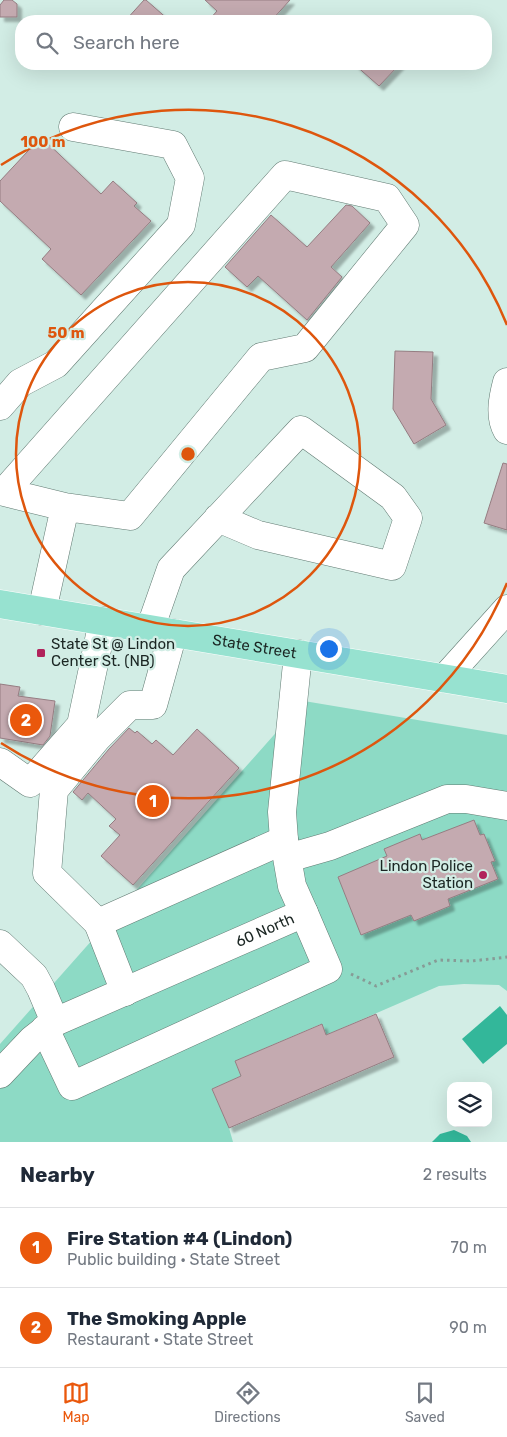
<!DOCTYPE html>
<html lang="en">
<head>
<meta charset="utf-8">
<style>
  body { margin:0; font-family:Rubik,sans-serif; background:#f6f6f7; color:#1f2937 }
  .controls { position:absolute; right:15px; bottom:15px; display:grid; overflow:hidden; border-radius:10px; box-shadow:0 5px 20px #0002 }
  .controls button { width:45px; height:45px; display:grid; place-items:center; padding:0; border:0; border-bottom:1px solid #e0e1e3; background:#fff; color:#1f2937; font:25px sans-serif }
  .you { position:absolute; left:328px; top:648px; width:18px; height:18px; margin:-12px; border:4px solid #fff; border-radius:50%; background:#1a73e8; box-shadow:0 0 0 8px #1a73e833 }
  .badge { display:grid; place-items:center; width:32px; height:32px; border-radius:50%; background:#ea580c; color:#fff; font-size:16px; font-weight:700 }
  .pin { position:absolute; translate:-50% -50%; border:2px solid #fff; box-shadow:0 1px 5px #0006 }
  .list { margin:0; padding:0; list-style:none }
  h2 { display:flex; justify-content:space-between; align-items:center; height:65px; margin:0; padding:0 20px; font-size:21px }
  h2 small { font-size:16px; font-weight:400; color:#747a83 }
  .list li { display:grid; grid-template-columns:32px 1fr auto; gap:15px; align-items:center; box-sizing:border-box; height:80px; padding:0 20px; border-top:1px solid #e0e1e3 }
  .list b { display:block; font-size:19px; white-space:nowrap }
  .list p { margin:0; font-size:16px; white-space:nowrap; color:#747a83 }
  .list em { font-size:16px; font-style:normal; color:#747a83 }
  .icon { flex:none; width:28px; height:28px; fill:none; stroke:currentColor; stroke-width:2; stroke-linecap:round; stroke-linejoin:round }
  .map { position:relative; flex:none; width:507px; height:1142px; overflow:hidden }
  .search { position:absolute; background:#fff; box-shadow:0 5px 20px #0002; left:15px; right:15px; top:15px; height:55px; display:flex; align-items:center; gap:12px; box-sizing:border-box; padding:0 18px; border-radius:20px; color:#747a83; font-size:19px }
  .sheet { height:225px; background:#fff }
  nav { display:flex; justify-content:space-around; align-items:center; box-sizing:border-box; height:70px; border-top:1px solid #e0e1e3; background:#fff; font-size:14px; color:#747a83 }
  nav a { display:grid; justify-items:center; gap:2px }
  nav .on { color:#ea580c }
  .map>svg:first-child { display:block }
  .green { fill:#8ddac5 }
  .water { fill:#33b79a }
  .building { fill:#c4aab0; stroke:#957d82; filter:url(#shadow) }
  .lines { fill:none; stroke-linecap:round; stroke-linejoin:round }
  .minor-casing { stroke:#627b73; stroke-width:29 }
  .major-casing { stroke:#fff; stroke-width:29 }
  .path { stroke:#879b96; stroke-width:3; stroke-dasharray:2.5 4; stroke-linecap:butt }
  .minor { stroke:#fff; stroke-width:28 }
  .major { stroke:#97e2d0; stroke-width:28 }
  .ring { fill:none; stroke:#de560d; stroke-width:2.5 }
  .poi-dot { fill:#b1235b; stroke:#d2ede5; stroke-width:2 }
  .labels { text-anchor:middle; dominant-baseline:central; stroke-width:4.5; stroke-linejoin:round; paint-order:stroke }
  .poi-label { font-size:15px; fill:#1b2623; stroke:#d2ede5; text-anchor:start }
  .street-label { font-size:15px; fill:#1b2623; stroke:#d2ede5 }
  .centre { fill:#de560d; stroke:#d2ede5; stroke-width:2.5 }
  .ring-label { font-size:15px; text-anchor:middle; font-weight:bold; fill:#de560d; stroke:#d2ede5; stroke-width:4.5; stroke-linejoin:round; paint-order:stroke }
</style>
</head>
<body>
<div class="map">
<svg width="507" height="1142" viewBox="0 0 507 1142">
  <defs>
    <filter id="shadow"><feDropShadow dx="4.5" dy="4.5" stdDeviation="1" flood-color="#0004"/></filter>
  </defs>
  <rect width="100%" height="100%" fill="#d2ede5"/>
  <!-- green -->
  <path class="green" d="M304,701l203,34v256l-8,-6 -35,-1 -25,2 -113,49 -5,-11 -86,37 6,15 -29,13 17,39 4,14h-233v-98z"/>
  <!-- water -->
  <g class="water">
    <path d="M500,1006l7,9v29l-24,20 -21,-25z"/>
    <path d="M454,1130l13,6 4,6h-39l8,-8z"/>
  </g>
  <!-- building -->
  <g class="building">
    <path d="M4,0h8l5,4v13h-17v-12z"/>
    <path d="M144,0h2l24,21h-45z"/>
    <path d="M205,0h85l-19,21h-63l9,-10z"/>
    <path d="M354,64h46l-21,22z"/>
    <path d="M41,137l60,57 12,-13 24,22 -3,3 17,15 -70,74 -39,-36 9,-10 -51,-48v-20z"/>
    <path d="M346,205l6,1 18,17 -39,44 11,10 -35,43 -49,-44 -11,11 -22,-20 46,-52 36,32z"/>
    <path d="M395,351l38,1 -2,47 15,26 -32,19 -21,-35z"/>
    <path d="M503,463l4,1v66l-23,-7z"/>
    <path d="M0,684l20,3 -2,9 37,5 -5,35 -7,9 -43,-7z"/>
    <path d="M129,728l6,5 2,-2 15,13 4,-4 17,15 24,-26 42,39 -106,117 -32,-29 19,-21 -11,-9 7,-7 -28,-26 -6,7 -9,-8 36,-43z"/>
    <path d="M474,820l6,15 4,-1 11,27 -4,1 7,17 -50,20 2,7 -36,15 -3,-6 -50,20 -23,-58 49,-21 -3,-7 36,-15 2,6z"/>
    <path d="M376,1014l18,43 -165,71 -17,-39 29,-13 -6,-15 87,-37 4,11z"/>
  </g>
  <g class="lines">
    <defs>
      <g id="minor">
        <path d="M507,382c-4,15 -8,34 0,48"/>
        <path d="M0,406l20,-23 36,-19 125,-139 9,-47 -17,-33 -100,-18"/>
        <path d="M42,611l23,-104 65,9 131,-159 44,-9 100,-123 -18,-27 -102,-23 -281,317 61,15"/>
        <path d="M150,629l21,-60 130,-139 92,67 15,21 -16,48 -134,-31 -40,-17"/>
        <path d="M173,633l-20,72h-23l-33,33 -43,52 -7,83 51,50 186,-83"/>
        <path d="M445,678l62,-69"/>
        <path d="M0,762l30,21 51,-58 22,-104"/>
        <path d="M288,858l42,-12 117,-47h19l41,7"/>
        <path d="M98,923l27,69"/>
        <path d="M0,944l34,32 7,13 14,33"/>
        <path d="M45,1029l27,57 256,-117 -24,-56"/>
        <path id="s1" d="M0,1074l32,-34 23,-18 249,-109 -12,-27 -8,-46 -2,-28 16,-158"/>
      </g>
      <g id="major">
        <path id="s2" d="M0,604l507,85"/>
      </g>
    </defs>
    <!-- minor casing -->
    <use href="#minor" class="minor-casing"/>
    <!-- major casing -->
    <use href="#major" class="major-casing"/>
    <!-- path -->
    <path class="path" d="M351,974l25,12 62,-26 34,1 35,-4"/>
    <!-- minor -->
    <use href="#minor" class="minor"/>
    <!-- major -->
    <use href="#major" class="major"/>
  </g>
  <!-- distance rings -->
  <g class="ring">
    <circle cx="188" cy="454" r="172"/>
    <path d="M507 583A344 344 0 0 1 1 743M1 165A344 344 0 0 1 507 325"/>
  </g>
  <!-- markers -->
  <g class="poi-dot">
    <rect x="36" y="648" width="10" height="10" rx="2.5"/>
    <circle cx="483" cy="875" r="5"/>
  </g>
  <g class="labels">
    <!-- poi labels -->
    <g class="poi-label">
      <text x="51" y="644">State St @ Lindon<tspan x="51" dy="17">Center St. (NB)</tspan></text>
      <text x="473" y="866" text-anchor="end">Lindon Police<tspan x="473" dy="17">Station</tspan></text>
    </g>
    <!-- street labels -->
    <g class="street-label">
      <text stroke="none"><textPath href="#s2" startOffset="258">State Street</textPath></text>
      <text stroke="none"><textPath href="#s1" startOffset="305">60 North</textPath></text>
    </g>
  </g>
  <circle cx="188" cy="454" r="8" class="centre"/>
  <g class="ring-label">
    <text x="43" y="147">100 m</text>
    <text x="66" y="338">50 m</text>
  </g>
</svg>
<div class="controls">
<button><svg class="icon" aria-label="layers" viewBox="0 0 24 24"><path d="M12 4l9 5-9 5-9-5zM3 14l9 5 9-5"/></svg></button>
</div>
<div class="you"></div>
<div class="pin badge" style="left:153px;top:801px">1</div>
<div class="pin badge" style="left:26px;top:720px">2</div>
<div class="search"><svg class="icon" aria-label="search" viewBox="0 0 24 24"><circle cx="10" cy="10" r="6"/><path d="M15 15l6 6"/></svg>Search here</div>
</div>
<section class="sheet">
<h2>Nearby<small>2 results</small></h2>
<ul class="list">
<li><span class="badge">1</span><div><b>Fire Station #4 (Lindon)</b><p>Public building · State Street</p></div><em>70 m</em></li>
<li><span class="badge">2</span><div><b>The Smoking Apple</b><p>Restaurant · State Street</p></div><em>90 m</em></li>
</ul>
</section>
<nav>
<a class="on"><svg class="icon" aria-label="map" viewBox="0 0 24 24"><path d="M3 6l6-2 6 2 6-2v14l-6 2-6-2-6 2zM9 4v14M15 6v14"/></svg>Map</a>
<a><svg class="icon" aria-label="directions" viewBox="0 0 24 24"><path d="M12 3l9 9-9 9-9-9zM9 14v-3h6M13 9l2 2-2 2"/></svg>Directions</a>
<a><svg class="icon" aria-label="saved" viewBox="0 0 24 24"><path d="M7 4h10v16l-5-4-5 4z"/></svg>Saved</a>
</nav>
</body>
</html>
